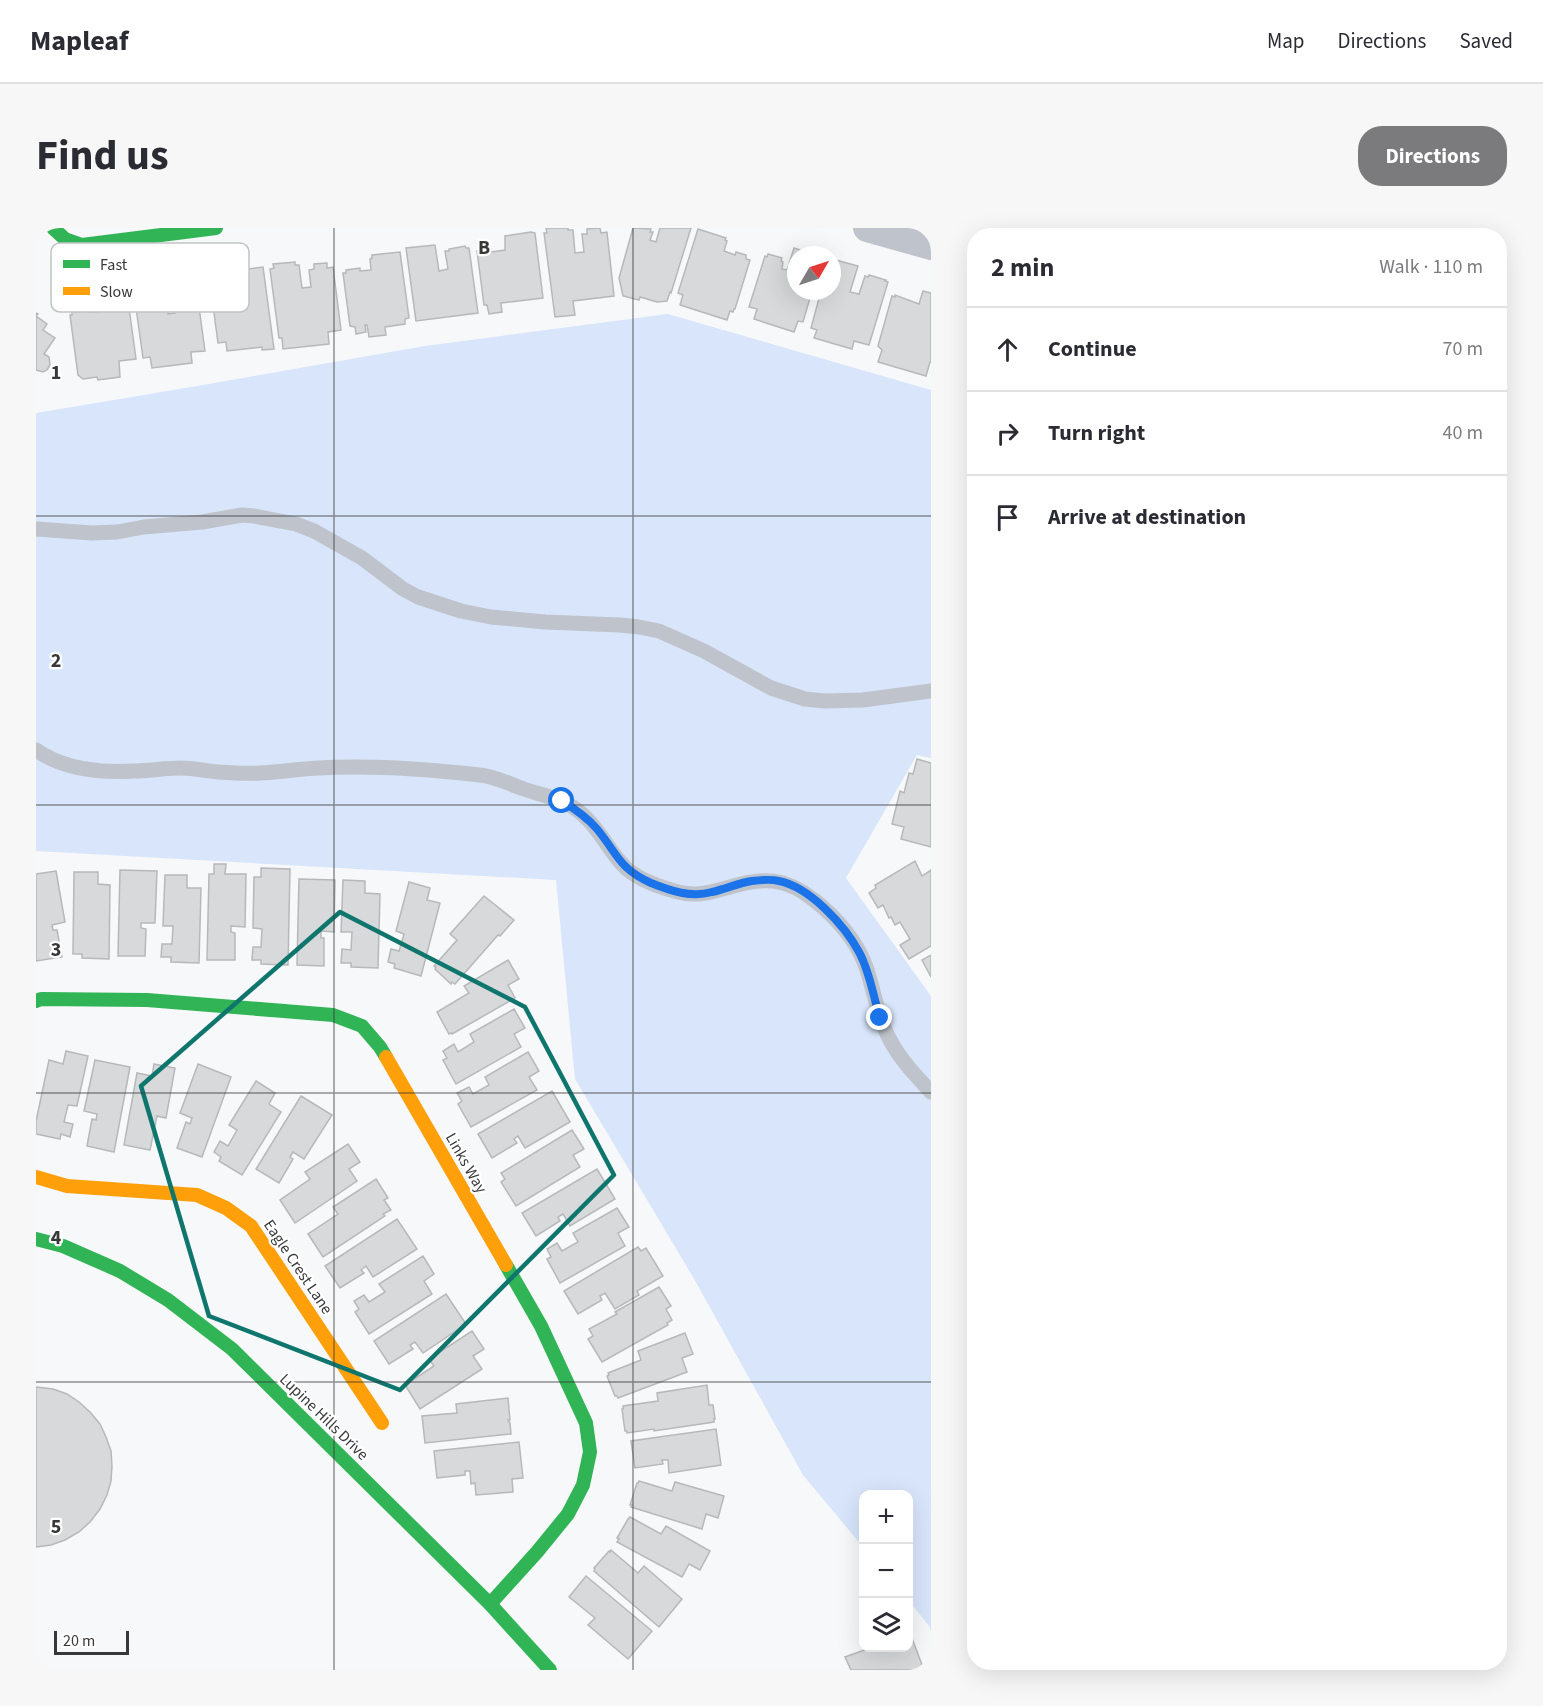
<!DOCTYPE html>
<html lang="en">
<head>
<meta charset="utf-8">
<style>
  body { margin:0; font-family:"Source Sans 3",sans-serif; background:#f7f7f7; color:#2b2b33 }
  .controls { position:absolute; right:18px; bottom:18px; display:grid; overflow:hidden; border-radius:12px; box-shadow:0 6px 24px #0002 }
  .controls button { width:54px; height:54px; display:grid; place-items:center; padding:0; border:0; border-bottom:2px solid #e1e1e2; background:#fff; color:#2b2b33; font:30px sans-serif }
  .compass { position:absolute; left:751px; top:18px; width:54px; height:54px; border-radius:50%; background:#fff; box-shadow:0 6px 24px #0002; rotate:51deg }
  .scale { position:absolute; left:18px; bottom:15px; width:75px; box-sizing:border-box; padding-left:6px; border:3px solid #383839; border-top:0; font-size:16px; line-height:21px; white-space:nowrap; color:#383839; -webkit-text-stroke:4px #fff; paint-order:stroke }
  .stop { position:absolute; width:18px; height:18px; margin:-14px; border:4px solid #1a73e8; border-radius:50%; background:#fff }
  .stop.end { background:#1a73e8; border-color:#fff; box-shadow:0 2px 6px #0008 }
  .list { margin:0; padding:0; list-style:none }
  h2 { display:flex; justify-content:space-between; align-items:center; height:78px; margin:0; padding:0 24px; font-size:26px }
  h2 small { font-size:20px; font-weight:400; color:#7c7c81 }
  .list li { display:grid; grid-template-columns:39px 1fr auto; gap:18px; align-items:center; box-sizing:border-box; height:84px; padding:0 24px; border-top:2px solid #e1e1e2 }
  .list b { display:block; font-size:22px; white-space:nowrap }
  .list em { font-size:20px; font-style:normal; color:#7c7c81 }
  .icon { flex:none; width:33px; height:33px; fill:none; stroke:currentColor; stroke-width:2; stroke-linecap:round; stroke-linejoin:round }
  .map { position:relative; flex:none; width:895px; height:1442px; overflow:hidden; border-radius:24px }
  header { display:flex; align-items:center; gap:36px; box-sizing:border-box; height:84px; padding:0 30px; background:#fff; border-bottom:2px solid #e1e1e2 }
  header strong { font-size:28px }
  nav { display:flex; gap:33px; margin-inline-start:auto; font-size:21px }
  .intro { display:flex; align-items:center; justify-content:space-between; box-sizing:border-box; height:144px; padding:0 36px }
  h1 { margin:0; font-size:42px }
  .button { padding:15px 27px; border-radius:24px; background:#7b7b7d; color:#fff; font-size:21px; font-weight:700 }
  main { display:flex; gap:36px; padding:0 36px }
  aside { flex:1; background:#fff; border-radius:24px; box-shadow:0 6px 24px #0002 }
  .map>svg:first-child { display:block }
  .green { fill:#d8e5fa }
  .building { fill:#d8d9db; stroke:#b7b8ba; stroke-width:1.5 }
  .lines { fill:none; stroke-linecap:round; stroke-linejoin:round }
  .lane { stroke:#bfc4cc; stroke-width:15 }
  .street { stroke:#bfc4cc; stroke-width:28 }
  .fast { stroke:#30b455; stroke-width:14 }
  .slow { stroke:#ff9f0a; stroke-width:14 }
  .route { stroke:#1a73e8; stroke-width:8 }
  .marked { fill:none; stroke:#0f766e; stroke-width:4.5; stroke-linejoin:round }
  .grid { fill:none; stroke:#383839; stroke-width:1.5; stroke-opacity:0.55 }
  .labels { text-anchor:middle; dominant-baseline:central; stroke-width:4.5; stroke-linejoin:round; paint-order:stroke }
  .street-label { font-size:16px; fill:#383839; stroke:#fff }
  .key { fill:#fff; stroke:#c3c3c4; stroke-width:1.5 }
  .key-label { font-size:16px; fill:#383839 }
  .grid-label { font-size:20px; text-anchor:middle; font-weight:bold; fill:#383839; stroke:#fff; stroke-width:4.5; stroke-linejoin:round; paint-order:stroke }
</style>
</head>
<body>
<header>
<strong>Mapleaf</strong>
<nav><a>Map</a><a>Directions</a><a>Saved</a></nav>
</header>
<div class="intro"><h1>Find us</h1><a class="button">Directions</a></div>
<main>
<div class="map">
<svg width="895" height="1442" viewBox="0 0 895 1442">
  <rect width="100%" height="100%" fill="#f7f8fa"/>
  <!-- green -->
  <path class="green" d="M632,86l263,76v368l-14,-3 -71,123 85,118v635l-2,-5 -20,-25v-107h-45l-1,53 -60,-72 -110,-198 -118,-198 -19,-199 -520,-29v-438l167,-28 222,-39z"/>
  <!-- building -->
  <g class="building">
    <path d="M510,0h22v2h5l2,23 9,-1 -2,-18h5v-5l13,-1 1,5 6,-1 7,64 -41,5 2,14 -20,2 -11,-84h3z"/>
    <path d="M597,0l18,1 -1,3h3l-3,8 6,2 4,-14h31l-20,65 -1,-1 -3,9 -10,1 -17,-5 -1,3 -16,-4 -4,-18z"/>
    <path d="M662,1l28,9 -1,2 2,1 -3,10 11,4 1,-3 10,3v4l4,1 -15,49h-1l-1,3 -3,-1 -3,9 -47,-15 3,-10 -5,-2z"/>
    <path d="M495,4l4,1 8,65 -42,5 1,9 -13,2 -2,-9h-3l-7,-54 14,-2v3l14,-2v-14z"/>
    <path d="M399,17l4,26 9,-2 -3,-18h4v-2l16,-3 1,2h3l9,65 -62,8 -10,-73z"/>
    <path d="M758,20l22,7h-20v36h16l-9,31 -5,-1 -4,11 -40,-13 3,-10 -8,-2 16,-51 2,1 1,-3 14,4 -1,3 2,1 -1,7 5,1z"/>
    <path d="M364,24l9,66 -4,1v5l-20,3 1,8 -17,2 -2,-12h-2l1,7 -10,2 -1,-7 -5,-1 -7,-53h3v-3l14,-2v3l11,-1 -1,-11 2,-1v-3z"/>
    <path d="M796,31l26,7 -8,26 9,2 6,-18 3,1 1,-2 17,5 -1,1 3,1 -19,63 -15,-4 -2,8 -38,-11 3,-8 -6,-2 10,-37h11z"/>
    <path d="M259,34v3h4l3,23 9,-1 -2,-17 5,-1v-5l13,-1v5l6,-1 8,63 -13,2 1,12 -46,5 -1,-11h-3l-9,-69 4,-1 -1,-4z"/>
    <path d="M227,39l11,82 -12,1v-3l-35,4 -1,-9 -8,1 -7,-53h3l-1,-3 14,-1v2l3,-1 1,9 5,-1 -3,-24z"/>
    <path d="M126,55l4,25h2v6l7,-1 -3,-24 5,-1 -1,-2 17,-2v2l3,-1 9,66 -14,1 1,11 -40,5 -2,-11 -7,1 -10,-72z"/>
    <path d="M887,63l8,2v69h-1l-4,14 -48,-14 4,-12 -4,-4 14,-50 3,1v-2l24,9z"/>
    <path d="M91,65l9,66 -17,2 1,16 -22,3 -1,-3 -14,2 -5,-4 -8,-60h2v-3l17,-1v1h9l-1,-13h3l-1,-2z"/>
    <path d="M0,85l2,1 -2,2 11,8 -4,6 12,8 -11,16 5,3 1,8 -3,5 -4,2 -7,-2z"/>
    <path d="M881,531l14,4v84l-30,-8 3,-12 -12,-3 8,-33 4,2 5,-20 4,1z"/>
    <path d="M879,633l7,15 9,-6v76l-22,13 -9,-14 10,-6 -10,-17 -5,3 -4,-8 -2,1 -6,-13 -5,3 -9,-15 7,-5 -1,-3z"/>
    <path d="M178,636h12l-1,10h21l-1,53 -14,-1v6l4,1v27h-28l2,-86h5z"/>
    <path d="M225,640l29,1 -2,96 -27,-1v-4h-9l1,-13h8l1,-18 -9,-1 1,-51h7z"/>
    <path d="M84,642l37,1 -2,52h-14v5l5,1 -1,27h-27z"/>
    <path d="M20,643l9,51 -13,3 1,5h4l5,27 -26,4v-87z"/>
    <path d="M38,644h24v12l12,1 -1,74 -27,-1v-4h-9z"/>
    <path d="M129,647h22v13h14l-2,75 -28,-1v-5h-10l1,-13h10l1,-18h-10z"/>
    <path d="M263,651l36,1 -1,52 -13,-1v7h3v28l-27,-1z"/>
    <path d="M307,652l22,1v12l15,1 -2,74 -27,-1v-4h-10l1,-14 9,1 1,-18h-11z"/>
    <path d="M373,654l21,6 -3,12 13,3 -19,73 -27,-8 1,-4 -7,-2 3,-13 8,2 5,-17 -8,-3z"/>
    <path d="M448,668l30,24 -14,16 -2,-1 -43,49 -3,-2 -1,2 -16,-15 1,-2 -2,-1 23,-26 -7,-6z"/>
    <path d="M895,727v22l-9,-17z"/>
    <path d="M472,732l11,19 -11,6 7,13 -63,36 -1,-1 -2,1 -12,-22 32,-19 -5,-7z"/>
    <path d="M478,781l11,19 -11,6 7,13 -65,37 -13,-24 4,-2 -4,-7 11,-7 4,8 16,-10 -4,-8z"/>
    <path d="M30,823l22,5 -11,50 -9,-1 -4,17 9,2 -3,13 -9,-3 -1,5 -24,-5v-13l13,-61 14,4z"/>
    <path d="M492,824l11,19 -10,6 8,13 -66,37 -13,-23 4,-3 -5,-8 12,-6 4,7 16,-9 -4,-8z"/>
    <path d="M59,832l35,7 -16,85 -27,-6 5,-27 4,1 1,-6 -13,-3z"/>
    <path d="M118,836l21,4 -9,50 -9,-2 -7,34 -26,-5 13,-72 15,3z"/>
    <path d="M162,836l33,13 -29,80 -25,-9 9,-26 4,2 2,-6 -12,-5z"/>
    <path d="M220,853l19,12 -6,11 12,8 -39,63 -23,-14 2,-4 -7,-5 6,-11 8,5 9,-16 -8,-5z"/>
    <path d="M516,863l18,31 -45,26 -7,-12 -4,3 3,4 -25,15 -14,-24z"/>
    <path d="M265,868l31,19 -28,44 -11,-7 -3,5 3,2 -14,24 -23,-14z"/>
    <path d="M536,902l12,19 -11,6 7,12 -64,39 -15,-24 4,-3 -4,-6z"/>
    <path d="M312,916l12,18 -11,7 8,12 -62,42 -15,-23 30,-21 -5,-7z"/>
    <path d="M561,941l18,30 -45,27 -7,-12 -5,3 2,4 -24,15 -14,-23z"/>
    <path d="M340,951l12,19 -4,2 7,10 -8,4 2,2 -62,41 -15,-23 30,-20 -5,-7z"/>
    <path d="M581,980l12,19 -11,6 7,13 -65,37 -13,-24 4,-2 -4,-8 10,-6 5,8 16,-9 -5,-9z"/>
    <path d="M361,991l20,30 -44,28 -7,-11 -5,4 3,3 -24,15 -15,-22z"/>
    <path d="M602,1019l3,4 5,-3 17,28 -26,15 2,4 -24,14 -10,-16 -5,3 2,4 -24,14 -14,-23z"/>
    <path d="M387,1028l11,18 -10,7 8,13 -63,40 -14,-22 4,-3 -5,-8 10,-6 5,7 16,-10 -6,-8z"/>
    <path d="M623,1059l12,19 -5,3 6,11 -5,3 1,2 -66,37 -14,-23 5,-3 -4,-7 28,-15 -2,-2z"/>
    <path d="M410,1066l20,30 -43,29 -8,-11 -5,3 3,4 -24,15 -15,-23z"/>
    <path d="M436,1103l12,18 -11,7 9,13 -62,40 -15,-24 29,-19 -5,-7z"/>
    <path d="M649,1105l8,21 -11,4 5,14 -69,26 -1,-2h-2l-8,-20 2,-1 -1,-2 33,-13 -3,-9z"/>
    <path d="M671,1157l2,20h4l2,14h-1v3l-60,9v-2l-27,4v-2h-2l-3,-22h1v-3l35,-5 -1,-8z"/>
    <path d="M0,1159l17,2 14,5 12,8 11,10 10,12 6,13 5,14 1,15 -1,15 -4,14 -7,14 -10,13 -11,10 -14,8 -14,5 -15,2z"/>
    <path d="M472,1170l2,22h-2l2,3 1,11 -86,9 -3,-27 35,-3 -1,-9z"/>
    <path d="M680,1201l5,36 -52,8 -1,-13h-6l1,4 -28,4 -4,-27z"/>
    <path d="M483,1214l4,36 -11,1 1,13 -37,3 -1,-12 -4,1 -1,-13h-5v4l-28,3 -3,-27z"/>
    <path d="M603,1253l33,10 3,-9 49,14 -6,22 -12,-4 -4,15 -71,-22 1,-2h-2l7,-22h1z"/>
    <path d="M594,1289l31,17 5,-8 44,25 -10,19 -11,-6 -7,13 -65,-35 2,-3 -2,-1 11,-19z"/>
    <path d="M575,1322l27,23 6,-7 38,33 -23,28 -65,-56 1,-2 -1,-1 15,-17 1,1z"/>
    <path d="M550,1348l66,55 -24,28 -40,-34 7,-7 -26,-21z"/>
    <path d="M874,1405l14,37h-73l-6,-13 25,-9h39z"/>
  </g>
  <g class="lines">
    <!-- lane -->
    <g class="lane">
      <path d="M0,301l56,4 25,-1 27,-5 58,-5 40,-7 12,1 42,8 18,7 48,27 41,31 15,8 43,14 30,6 54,5 75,3 19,2 20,4 45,20 67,37 34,11 20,2 38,-1 68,-9"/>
      <path d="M0,522c27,19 64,23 97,21 16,0 32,-3 48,-3 12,0 25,3 37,4 14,1 28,2 42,1 20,-1 39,-4 59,-5 53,-3 107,1 160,7 16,1 30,9 45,14 20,7 42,10 58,25 17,14 25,34 40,50 13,15 37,23 56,28 19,5 34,0 52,-5 33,-10 56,-10 84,13 22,17 43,41 52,67 8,23 11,48 23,71 10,20 26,37 42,54"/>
    </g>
    <!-- street -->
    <path class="street" d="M831,0l64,18"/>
    <!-- fast -->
    <g class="fast">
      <path d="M17,0l12,11 17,6 134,-17"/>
      <path d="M0,773l5,-2 106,1 186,15 29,11 18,21 6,10"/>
      <path d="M0,1011l27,7 57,25 48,29 64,49 258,255 60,66"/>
      <path d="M454,1376l47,-52 31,-38 15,-29 7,-33 -4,-29 -45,-97 -35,-61"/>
    </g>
    <!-- slow -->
    <g class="slow">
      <path d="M350,829l120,208"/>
      <path d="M0,949l31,9 130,9 29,13 25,18 131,197"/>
    </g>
  </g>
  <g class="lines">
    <!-- route -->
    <path class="route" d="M526,573c13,8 25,16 35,28 20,24 22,40 54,54 20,8 40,15 61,9 14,-3 26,-9 40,-11 8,-1 19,-2 27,0 31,6 66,45 80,71 11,20 14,44 21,66"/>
  </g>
  <!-- marked area -->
  <path class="marked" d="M304,684l185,95 89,168 -214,215 -191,-74 -68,-230z"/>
  <!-- grid -->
  <path class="grid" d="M298,0v1442M597,0v1442M0,288h895M0,577h895M0,865h895M0,1154h895"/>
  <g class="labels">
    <!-- street labels -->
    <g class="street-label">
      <text transform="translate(430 935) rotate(60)">Links Way</text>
      <text transform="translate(262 1039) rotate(56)">Eagle Crest Lane</text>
      <text transform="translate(288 1189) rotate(44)">Lupine Hills Drive</text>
    </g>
  </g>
  <!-- legend -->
  <rect x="15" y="15" width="198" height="69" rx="9" class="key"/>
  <rect x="27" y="32" width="27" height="8" fill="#30b455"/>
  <rect x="27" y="59" width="27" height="8" fill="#ff9f0a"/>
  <g class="key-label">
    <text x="64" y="42">Fast</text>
    <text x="64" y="69">Slow</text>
  </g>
  <g class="grid-label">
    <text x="448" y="26">B</text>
    <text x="20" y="151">1</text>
    <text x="20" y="439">2</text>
    <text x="20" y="728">3</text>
    <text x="20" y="1016">4</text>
    <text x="20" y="1305">5</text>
  </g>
</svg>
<div class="controls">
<button>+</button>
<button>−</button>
<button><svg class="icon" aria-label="layers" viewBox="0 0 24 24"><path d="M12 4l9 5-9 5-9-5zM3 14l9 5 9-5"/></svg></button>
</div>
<svg class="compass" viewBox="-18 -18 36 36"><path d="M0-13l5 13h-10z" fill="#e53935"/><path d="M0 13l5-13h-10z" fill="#7c7c81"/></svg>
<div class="scale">20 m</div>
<div class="stop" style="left:526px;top:573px"></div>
<div class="stop end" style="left:844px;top:790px"></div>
</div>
<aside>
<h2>2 min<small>Walk · 110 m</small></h2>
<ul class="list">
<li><svg class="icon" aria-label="ahead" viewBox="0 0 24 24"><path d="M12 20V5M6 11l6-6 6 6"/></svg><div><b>Continue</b></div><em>70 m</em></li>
<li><svg class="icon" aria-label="right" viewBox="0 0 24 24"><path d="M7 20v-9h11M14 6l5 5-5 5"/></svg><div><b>Turn right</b></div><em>40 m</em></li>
<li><svg class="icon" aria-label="arrive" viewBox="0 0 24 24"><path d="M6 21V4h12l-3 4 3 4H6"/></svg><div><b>Arrive at destination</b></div></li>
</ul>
</aside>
</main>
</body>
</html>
